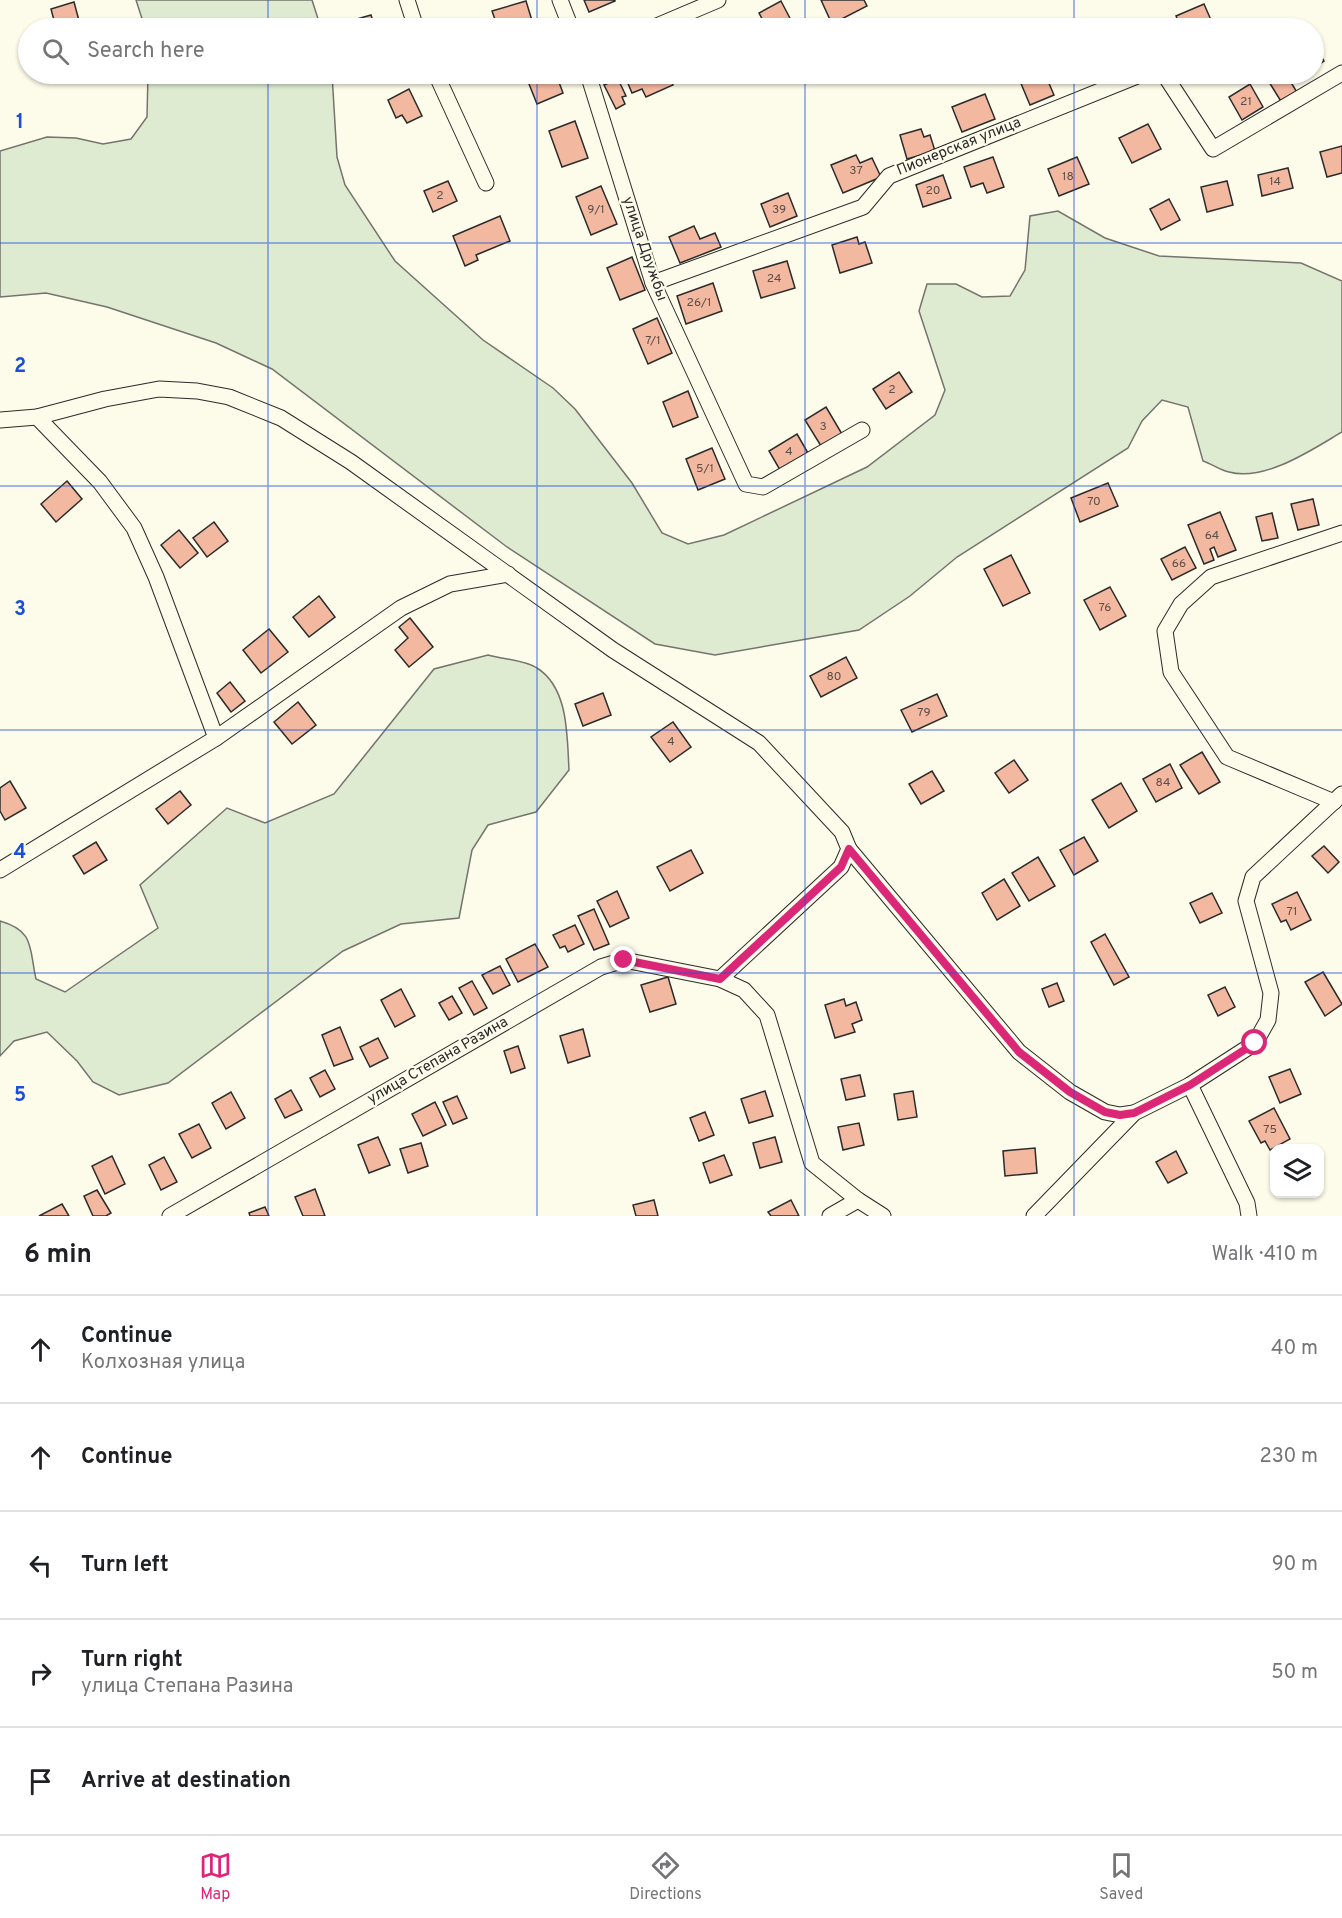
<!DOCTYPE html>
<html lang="en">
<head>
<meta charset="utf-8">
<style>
  body { margin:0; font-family:Overpass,sans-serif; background:#f6f6f6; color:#202124 }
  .controls { position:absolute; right:18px; bottom:18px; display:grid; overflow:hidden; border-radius:12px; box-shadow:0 2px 4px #0004 }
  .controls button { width:54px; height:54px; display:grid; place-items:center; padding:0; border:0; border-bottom:2px solid #e0e0e0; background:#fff; color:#202124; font:30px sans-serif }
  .stop { position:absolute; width:18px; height:18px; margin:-14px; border:4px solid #db2777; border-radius:50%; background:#fff }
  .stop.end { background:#db2777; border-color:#fff; box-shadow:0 2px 6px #0008 }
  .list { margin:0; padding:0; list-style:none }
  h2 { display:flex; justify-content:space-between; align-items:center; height:78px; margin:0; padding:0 24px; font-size:26px }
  h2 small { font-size:20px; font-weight:400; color:#757577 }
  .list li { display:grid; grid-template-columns:39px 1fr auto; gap:18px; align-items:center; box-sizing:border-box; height:108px; padding:0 24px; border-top:2px solid #e0e0e0 }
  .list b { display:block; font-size:22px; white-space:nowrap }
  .list p { margin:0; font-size:20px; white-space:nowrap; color:#757577 }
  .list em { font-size:20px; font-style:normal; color:#757577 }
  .icon { flex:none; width:33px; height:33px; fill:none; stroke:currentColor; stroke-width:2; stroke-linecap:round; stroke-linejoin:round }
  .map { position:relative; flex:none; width:1342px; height:1216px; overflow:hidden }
  .search { position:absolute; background:#fff; box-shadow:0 2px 4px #0004; left:18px; right:18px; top:18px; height:66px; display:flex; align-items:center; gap:15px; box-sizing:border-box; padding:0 21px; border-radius:33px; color:#757577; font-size:22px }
  .sheet { height:618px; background:#fff }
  nav { display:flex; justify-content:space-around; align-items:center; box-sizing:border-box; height:84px; border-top:2px solid #e0e0e0; background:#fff; font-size:16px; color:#757577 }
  nav a { display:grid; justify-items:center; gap:3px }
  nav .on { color:#db2777 }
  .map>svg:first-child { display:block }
  .green { fill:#deebd1; stroke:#74746e; stroke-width:1.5 }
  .building { fill:#f2b8a0; stroke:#2b2b2b; stroke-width:1.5 }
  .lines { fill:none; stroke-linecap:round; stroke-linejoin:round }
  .minor-casing { stroke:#2b2b2b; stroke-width:17 }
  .minor { stroke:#fdfbea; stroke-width:15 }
  .route { stroke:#db2777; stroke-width:8 }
  .grid { fill:none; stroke:#1d4ed8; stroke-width:1.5; stroke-opacity:0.55 }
  .labels { text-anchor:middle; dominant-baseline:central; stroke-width:4.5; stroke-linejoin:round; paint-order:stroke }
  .number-label { font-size:12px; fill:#5d4e48 }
  .street-label { font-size:15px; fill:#2b2b2b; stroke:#fdfbea }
  .grid-label { font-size:20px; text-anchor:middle; font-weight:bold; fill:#1d4ed8; stroke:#fdfbea; stroke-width:4.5; stroke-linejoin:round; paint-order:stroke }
</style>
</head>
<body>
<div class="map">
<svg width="1342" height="1216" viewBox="0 0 1342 1216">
  <rect width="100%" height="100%" fill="#fdfbea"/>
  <!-- green -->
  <g class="green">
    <path d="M136,0h176l9,28h-176z"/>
    <path d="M148,74h184l5,83 8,28 50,76 88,79 70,48 22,21 57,74 30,50 26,11 36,-9 143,-68 68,-52 10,-25 -26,-79 8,-27h29l26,13 28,-1 15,-26 5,-54 28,-5 47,27 54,18 142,7 41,18v151c-29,17 -77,50 -113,40 -9,-2 -17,-8 -26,-11l-15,-54 -26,-7 -20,21 -14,27 -171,109 -47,39 -51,34 -144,25 -60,-11 -148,-97 -235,-178 -56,-26 -109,-36 -61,-14 -46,4v-146l47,-14 29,1 27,6 28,-5 16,-22z"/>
    <path d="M488,655c14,4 37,5 49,13 32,20 30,69 32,102l-33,42 -48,13 -16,25 -13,68 -58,6 -58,27 -175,132 -49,12 -26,-13 -16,-21 -30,-29 -33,9 -14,15v-135c35,10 29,27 36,58l29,13 93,-64 -18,-43 87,-77 38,15 69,-29 100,-125z"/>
  </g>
  <!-- building -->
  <g class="building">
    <path d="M584,0h31v1l-26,11z"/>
    <path d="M821,0h43l3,6 -35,18z"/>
    <path d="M526,1l8,26 -36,1 -6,-17z"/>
    <path d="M781,1l14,27h-28l-8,-15z"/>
    <path d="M74,2l7,26h-25l-5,-19z"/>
    <path d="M1204,4l10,23 -33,1 -5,-12z"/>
    <path d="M371,15l4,13h-23l-2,-7z"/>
    <path d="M1314,45l10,16 -10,7z"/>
    <path d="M385,74h14l2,4 -12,5z"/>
    <path d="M525,74h31l7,19 -26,11z"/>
    <path d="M624,74h47l-3,1 5,10 -27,12 -4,-8 -10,4z"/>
    <path d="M1017,74h28l9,21 -24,10z"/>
    <path d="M1272,74h14l12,20 -16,9 -16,-26z"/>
    <path d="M618,79l8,17 -4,1 3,7 -9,5 -12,-24z"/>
    <path d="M1250,84l13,23 -21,13 -13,-23z"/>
    <path d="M409,89l13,27 -15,7 -5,-8 -6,3 -8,-18z"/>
    <path d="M985,94l10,25 -33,13 -10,-25z"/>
    <path d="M575,121l13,37 -26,9 -13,-36z"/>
    <path d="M1148,124l13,25 -29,14 -13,-25z"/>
    <path d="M921,129l3,8 6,-2 5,16 -28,8 -7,-24z"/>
    <path d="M1342,146v27l-15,4 -7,-25z"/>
    <path d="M856,155l4,8 12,-5 9,19 -38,16 -12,-28z"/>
    <path d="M993,157l11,30 -17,6 -4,-10 -12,4 -7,-20z"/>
    <path d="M1077,157l12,27 -30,12 -11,-27z"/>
    <path d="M1288,168l5,20 -31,8 -4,-21z"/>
    <path d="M943,175l8,23 -28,9 -7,-22z"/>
    <path d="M448,181l9,20 -24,11 -9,-21z"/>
    <path d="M1227,181l6,24 -26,7 -6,-25z"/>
    <path d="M601,186l16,38 -26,11 -15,-38z"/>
    <path d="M788,193l9,23 -27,11 -9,-23z"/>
    <path d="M1169,199l11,21 -19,10 -11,-21z"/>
    <path d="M500,216l10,25 -34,14 2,5 -13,6 -12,-30z"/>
    <path d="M694,226l6,13 15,-6 6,14 -41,16 -11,-26z"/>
    <path d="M857,237l2,7 6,-2 7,21 -32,10 -8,-28z"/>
    <path d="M632,257l13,33 -25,10 -13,-32z"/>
    <path d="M787,261l8,27 -34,10 -8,-27z"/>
    <path d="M713,283l9,28 -36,13 -9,-28z"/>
    <path d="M657,318l15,35 -24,11 -15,-35z"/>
    <path d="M899,372l13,20 -26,17 -13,-20z"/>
    <path d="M688,391l10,26 -25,10 -10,-25z"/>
    <path d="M826,407l16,27 -21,12 -16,-26z"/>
    <path d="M797,434l11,19 -28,17 -11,-19z"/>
    <path d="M712,448l13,31 -27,11 -12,-31z"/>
    <path d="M67,481l15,18 -26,23 -15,-18z"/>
    <path d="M1108,483l10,23 -38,16 -9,-24z"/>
    <path d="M1313,499l6,26 -21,5 -7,-26z"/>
    <path d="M1220,512l16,38 -18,7 -4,-10 -4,2 4,11 -10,4 -16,-39z"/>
    <path d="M1272,513l6,25 -16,3 -6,-24z"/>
    <path d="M214,522l14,19 -21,16 -14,-19z"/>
    <path d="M179,530l19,23 -18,15 -19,-23z"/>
    <path d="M1185,547l11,21 -24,12 -11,-21z"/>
    <path d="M1011,555l19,38 -27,13 -19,-37z"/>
    <path d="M1110,587l16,29 -26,14 -16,-30z"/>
    <path d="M319,596l16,21 -26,20 -16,-20z"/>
    <path d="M410,618l23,29 -24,20 -14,-17 13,-12 -9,-11z"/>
    <path d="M269,629l19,23 -27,21 -18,-23z"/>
    <path d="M846,657l11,21 -36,19 -11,-21z"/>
    <path d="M230,682l15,19 -14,11 -14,-19z"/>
    <path d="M603,693l8,22 -28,11 -8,-22z"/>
    <path d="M937,694l10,22 -35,16 -11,-22z"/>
    <path d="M298,702l18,23 -24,19 -18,-22z"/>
    <path d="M673,722l18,25 -21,15 -19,-25z"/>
    <path d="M1202,752l18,30 -21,12 -19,-29z"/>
    <path d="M1014,760l14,20 -19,13 -14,-20z"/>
    <path d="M1170,764l12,24 -26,14 -13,-23z"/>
    <path d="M932,771l12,20 -23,13 -12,-20z"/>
    <path d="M10,781l16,27 -21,12 -5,-9v-23z"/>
    <path d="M1121,783l16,28 -28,17 -17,-28z"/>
    <path d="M180,791l11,14 -23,19 -12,-15z"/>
    <path d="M1084,837l14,24 -24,14 -14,-25z"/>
    <path d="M96,842l11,18 -23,14 -11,-18z"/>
    <path d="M1324,846l15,16 -11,11 -16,-17z"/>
    <path d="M691,850l12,23 -33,18 -13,-24z"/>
    <path d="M1038,857l17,29 -26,15 -17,-28z"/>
    <path d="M1004,879l16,27 -23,14 -15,-27z"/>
    <path d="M617,891l12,27 -19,9 -13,-26z"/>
    <path d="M1297,892l14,28 -20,10 -5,-10 -5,2 -9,-18z"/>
    <path d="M1212,893l10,20 -22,10 -10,-20z"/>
    <path d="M594,909l15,35 -15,6 -16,-34z"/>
    <path d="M575,925l9,19 -16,8 -3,-6 -5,2 -7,-13z"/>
    <path d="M1105,934l24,43 -15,8 -23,-43z"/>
    <path d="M535,944l13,23 -30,15 -12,-23z"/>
    <path d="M500,966l10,19 -17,9 -11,-19z"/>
    <path d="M1323,972l19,32 -17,12 -20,-34z"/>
    <path d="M668,977l8,27 -26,8 -9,-27z"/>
    <path d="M472,981l15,27 -13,7 -15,-27z"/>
    <path d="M1057,983l7,18 -15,6 -7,-18z"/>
    <path d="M1225,987l10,20 -17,9 -10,-21z"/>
    <path d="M401,989l14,27 -20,11 -14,-27z"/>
    <path d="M452,996l10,17 -13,7 -10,-17z"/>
    <path d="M844,999l2,7 10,-4 6,18 -10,4 3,8 -20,6 -10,-33z"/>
    <path d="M340,1027l13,32 -19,7 -12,-31z"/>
    <path d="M583,1029l7,27 -22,7 -8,-27z"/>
    <path d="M378,1038l10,20 -18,9 -10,-20z"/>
    <path d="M518,1046l7,22 -14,5 -7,-22z"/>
    <path d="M1290,1069l11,25 -21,9 -11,-26z"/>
    <path d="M325,1070l10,19 -15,8 -10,-19z"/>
    <path d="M860,1075l5,21 -19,4 -5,-21z"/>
    <path d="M291,1090l11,20 -17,8 -10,-19z"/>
    <path d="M765,1091l8,25 -24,7 -8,-24z"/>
    <path d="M913,1091l4,26 -19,3 -4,-26z"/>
    <path d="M231,1092l14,26 -19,11 -14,-26z"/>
    <path d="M457,1096l10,22 -14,6 -10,-22z"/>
    <path d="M435,1102l11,23 -23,11 -11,-22z"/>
    <path d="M1274,1108l16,31 -20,11 -5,-9 -4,2 -12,-22z"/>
    <path d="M705,1112l9,23 -15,6 -9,-23z"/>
    <path d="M859,1123l5,22 -21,5 -5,-23z"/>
    <path d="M199,1124l12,24 -19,10 -13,-24z"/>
    <path d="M378,1137l12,28 -21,8 -11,-28z"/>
    <path d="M775,1137l7,25 -22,6 -7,-25z"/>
    <path d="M421,1143l7,23 -20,7 -8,-24z"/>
    <path d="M1035,1148l2,25 -32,3 -2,-25z"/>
    <path d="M1176,1151l11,22 -19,10 -12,-21z"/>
    <path d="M724,1155l8,20 -22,8 -7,-20z"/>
    <path d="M112,1156l13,28 -20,10 -13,-28z"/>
    <path d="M164,1157l13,25 -16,8 -12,-25z"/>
    <path d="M315,1189l10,27h-22l-8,-19z"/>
    <path d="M97,1190l14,23 -5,3h-13l-9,-20z"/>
    <path d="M654,1200l4,16h-22l-3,-11z"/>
    <path d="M791,1200l8,16h-28l-3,-4z"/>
    <path d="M62,1204l7,12h-30z"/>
    <path d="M265,1207l4,9h-19l-1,-3z"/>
  </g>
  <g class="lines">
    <defs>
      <g id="minor">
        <path d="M407,0l9,28"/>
        <path d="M560,0l11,28"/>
        <path d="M652,28l66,-28"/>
        <path d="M436,74l50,109"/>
        <path d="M588,74l65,209 93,201 17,3 99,-57"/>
        <path d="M1164,74l49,75 129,-76"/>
        <path d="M653,283l210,-76 26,-31 253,-102"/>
        <path d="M37,417l63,65 34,46 22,49 60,161"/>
        <path d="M0,420l37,-3 68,-18 54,-10 38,2 32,6 52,21 70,44 262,188 146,93 83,89 7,17 -8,18 -121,112"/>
        <path d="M1334,802l-107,-45 -56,-85 -6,-41 16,-27 30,-27 131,-44"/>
        <path d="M849,849l170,203 51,40 35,20 15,3 14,-2"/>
        <path d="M0,870l216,-132 185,-130 49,-24 58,-10"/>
        <path d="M1190,1085l57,118 2,13"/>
        <path d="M170,1216l431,-249 23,-7 96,19 24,11 23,25 45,148 46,37 25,16"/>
        <path d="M830,1216l28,-16"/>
        <path d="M1034,1216l100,-103 56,-28 65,-42 13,-23 3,-27 -25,-92 7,-24 89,-83"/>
      </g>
    </defs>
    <!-- minor casing -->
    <use href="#minor" class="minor-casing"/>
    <!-- minor -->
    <use href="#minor" class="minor"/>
  </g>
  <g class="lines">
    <!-- route -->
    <path class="route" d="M624,960l96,19 121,-112 8,-18 170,203 51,40 35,20 15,3 14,-2 56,-28 65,-42"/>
  </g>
  <!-- grid -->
  <path class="grid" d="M268,0v28M537,0v28M805,0v28M1074,0v28M268,74v1142M537,74v1142M805,74v1142M1074,74v1142M0,243h1342M0,486h1342M0,730h1342M0,973h1342"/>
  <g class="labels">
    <!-- number labels -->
    <g class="number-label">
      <text x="1246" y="102">21</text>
      <text x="856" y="171">37</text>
      <text x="1068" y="177">18</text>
      <text x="1275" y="182">14</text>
      <text x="933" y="191">20</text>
      <text x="440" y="196">2</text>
      <text x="596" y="210">9/1</text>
      <text x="779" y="210">39</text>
      <text x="774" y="279">24</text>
      <text x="699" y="303">26/1</text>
      <text x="653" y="341">7/1</text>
      <text x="892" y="390">2</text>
      <text x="823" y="427">3</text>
      <text x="789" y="452">4</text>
      <text x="705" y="469">5/1</text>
      <text x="1094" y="502">70</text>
      <text x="1212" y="536">64</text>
      <text x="1179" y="564">66</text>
      <text x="1105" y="608">76</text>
      <text x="834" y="677">80</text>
      <text x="924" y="713">79</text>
      <text x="671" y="742">4</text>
      <text x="1163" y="783">84</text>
      <text x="1292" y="912">71</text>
      <text x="1270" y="1130">75</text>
    </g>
    <!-- street labels -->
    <g class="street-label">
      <text transform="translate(959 147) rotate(-22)">Пионерская улица</text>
      <text transform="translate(644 249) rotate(71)">улица Дружбы</text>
      <text transform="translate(438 1061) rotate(-30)">улица Степана Разина</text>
    </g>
  </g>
  <g class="grid-label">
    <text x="20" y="128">1</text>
    <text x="20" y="372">2</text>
    <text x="20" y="615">3</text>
    <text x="20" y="858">4</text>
    <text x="20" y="1101">5</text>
  </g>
</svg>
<div class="controls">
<button><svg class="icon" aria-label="layers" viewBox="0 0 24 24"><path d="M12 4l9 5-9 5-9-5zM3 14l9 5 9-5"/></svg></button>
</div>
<div class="stop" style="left:1255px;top:1043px"></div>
<div class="stop end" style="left:624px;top:960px"></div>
<div class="search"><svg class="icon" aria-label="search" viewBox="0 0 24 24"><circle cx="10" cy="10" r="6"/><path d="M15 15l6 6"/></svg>Search here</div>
</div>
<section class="sheet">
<h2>6 min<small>Walk · 410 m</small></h2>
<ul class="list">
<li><svg class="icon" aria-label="ahead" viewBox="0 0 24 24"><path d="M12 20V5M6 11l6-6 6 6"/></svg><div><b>Continue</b><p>Колхозная улица</p></div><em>40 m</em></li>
<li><svg class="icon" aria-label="ahead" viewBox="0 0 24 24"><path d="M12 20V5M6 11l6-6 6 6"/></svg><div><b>Continue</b></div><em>230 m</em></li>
<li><svg class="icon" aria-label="left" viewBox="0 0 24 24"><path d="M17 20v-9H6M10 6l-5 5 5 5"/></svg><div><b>Turn left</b></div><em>90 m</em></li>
<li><svg class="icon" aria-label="right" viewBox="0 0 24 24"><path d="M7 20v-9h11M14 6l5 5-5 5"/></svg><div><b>Turn right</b><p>улица Степана Разина</p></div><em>50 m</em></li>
<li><svg class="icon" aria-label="arrive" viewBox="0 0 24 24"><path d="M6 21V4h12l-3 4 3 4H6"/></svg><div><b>Arrive at destination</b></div></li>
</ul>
</section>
<nav>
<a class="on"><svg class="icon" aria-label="map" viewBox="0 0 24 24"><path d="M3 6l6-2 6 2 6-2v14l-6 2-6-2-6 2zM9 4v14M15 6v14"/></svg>Map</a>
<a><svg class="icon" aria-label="directions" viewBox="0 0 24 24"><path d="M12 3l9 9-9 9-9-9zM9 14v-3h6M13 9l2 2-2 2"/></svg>Directions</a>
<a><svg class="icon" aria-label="saved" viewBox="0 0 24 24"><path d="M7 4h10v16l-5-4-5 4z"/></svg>Saved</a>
</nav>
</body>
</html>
